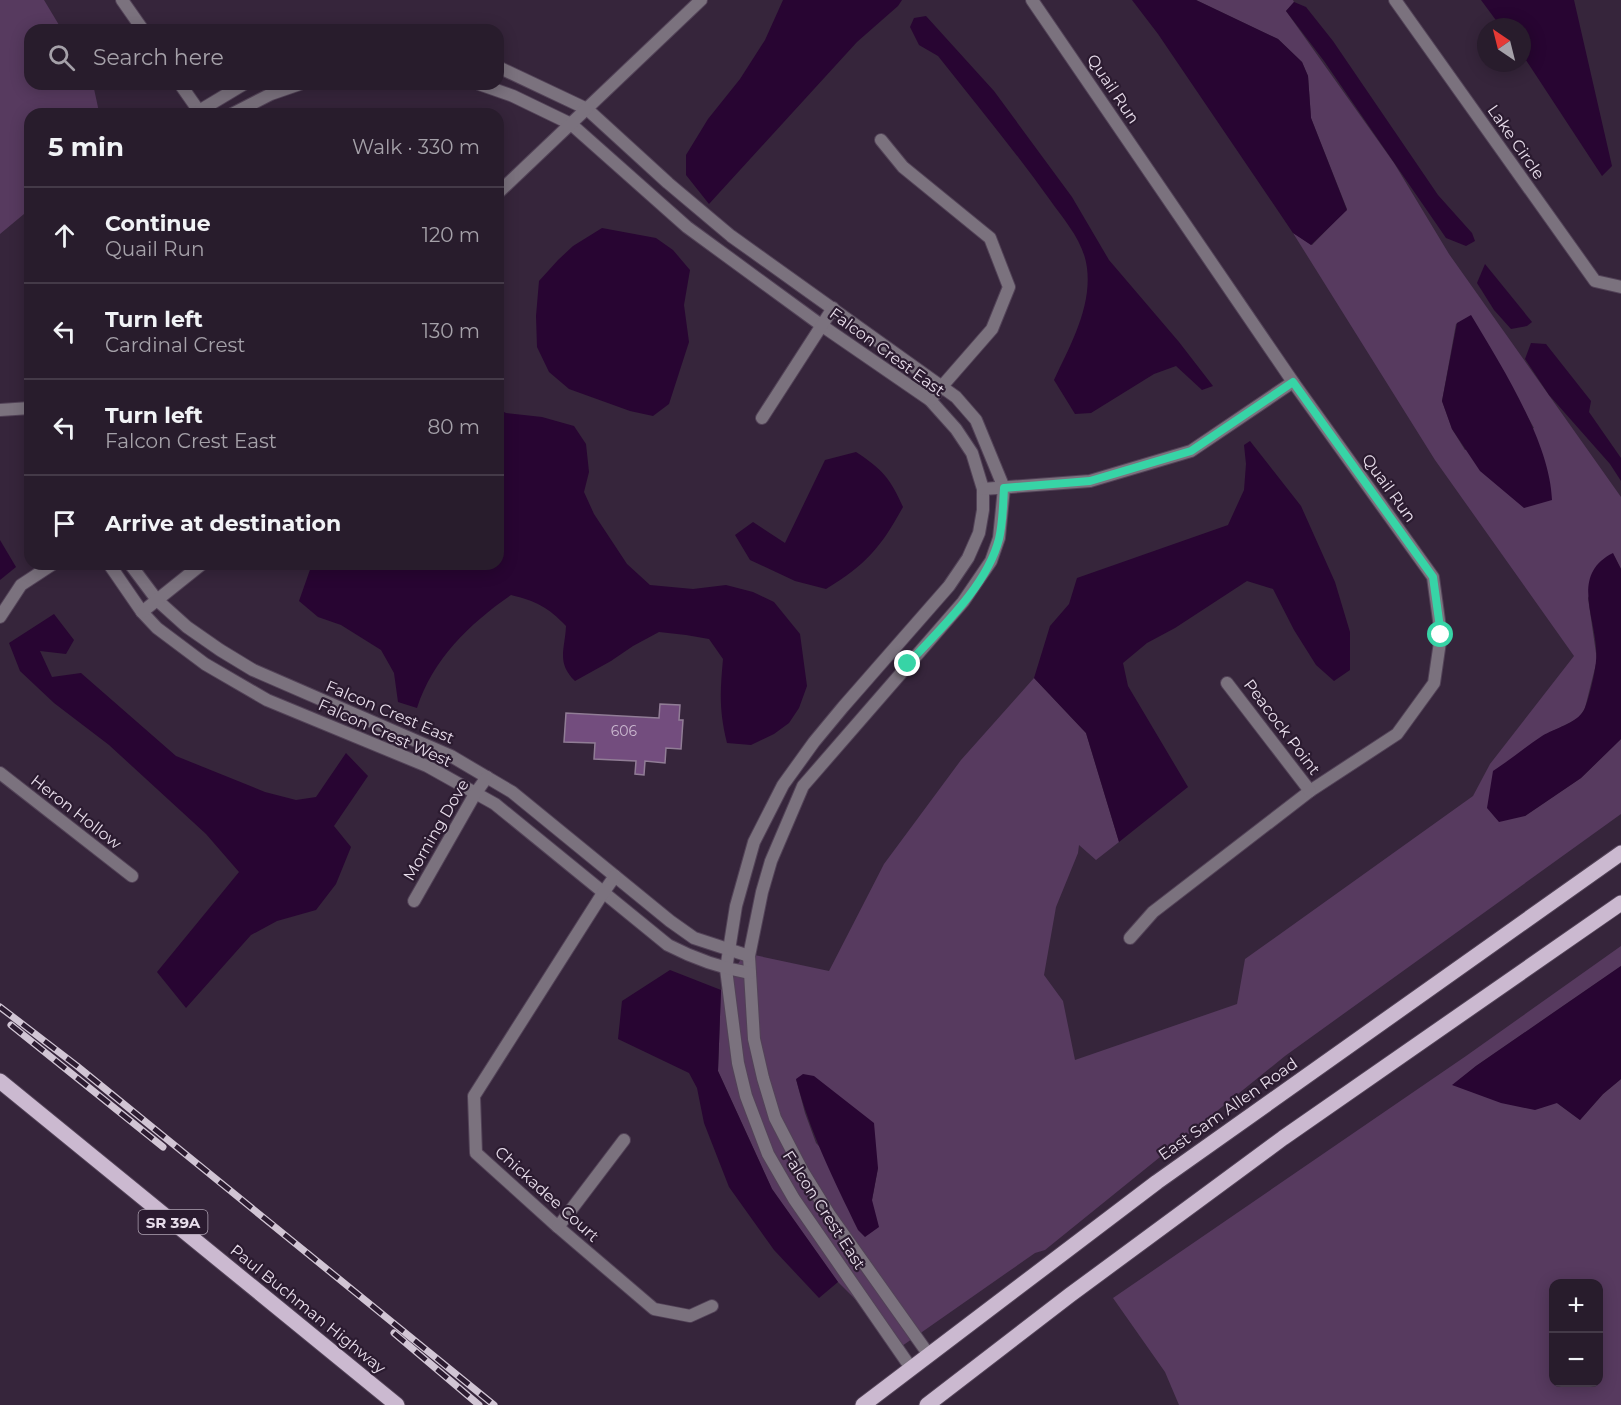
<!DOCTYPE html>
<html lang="en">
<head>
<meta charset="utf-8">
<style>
  body { margin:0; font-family:Montserrat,sans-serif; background:#342938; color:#f1f3f6 }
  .controls { position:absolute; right:18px; bottom:18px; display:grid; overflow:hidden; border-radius:12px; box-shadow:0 3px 15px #0003 }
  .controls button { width:54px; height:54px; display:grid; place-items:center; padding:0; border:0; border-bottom:2px solid #443a48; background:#281c2c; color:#f1f3f6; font:30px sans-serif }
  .compass { position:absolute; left:1477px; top:18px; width:54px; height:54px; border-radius:50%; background:#281c2c; box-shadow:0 3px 15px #0003; rotate:325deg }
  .stop { position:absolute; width:18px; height:18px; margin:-14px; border:4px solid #37d4a6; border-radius:50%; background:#fff }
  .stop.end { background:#37d4a6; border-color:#fff; box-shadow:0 2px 6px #0008 }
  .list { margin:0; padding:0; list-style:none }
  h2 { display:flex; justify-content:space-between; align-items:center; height:78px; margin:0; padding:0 24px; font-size:26px }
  h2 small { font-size:20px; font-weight:400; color:#a5a1a9 }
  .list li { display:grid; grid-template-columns:39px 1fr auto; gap:18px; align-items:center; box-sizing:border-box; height:96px; padding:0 24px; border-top:2px solid #443a48 }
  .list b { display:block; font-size:22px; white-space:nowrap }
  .list p { margin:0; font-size:20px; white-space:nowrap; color:#a5a1a9 }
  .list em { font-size:20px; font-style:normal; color:#a5a1a9 }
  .icon { flex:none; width:33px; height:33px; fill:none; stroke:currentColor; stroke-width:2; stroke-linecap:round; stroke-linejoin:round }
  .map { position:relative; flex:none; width:1621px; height:1405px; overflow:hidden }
  .search { position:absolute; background:#281c2c; box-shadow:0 3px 15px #0003; left:24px; top:24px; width:480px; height:66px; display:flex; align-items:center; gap:15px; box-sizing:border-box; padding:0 21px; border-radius:18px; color:#a5a1a9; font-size:22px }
  .panel { position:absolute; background:#281c2c; box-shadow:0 3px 15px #0003; left:24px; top:108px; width:480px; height:462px; border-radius:18px }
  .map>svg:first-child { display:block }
  .green { fill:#573a5f; fill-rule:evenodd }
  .water { fill:#280532 }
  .building { fill:#734d7e; stroke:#917d96; stroke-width:1.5 }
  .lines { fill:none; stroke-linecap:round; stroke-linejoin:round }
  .minor-casing { stroke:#524257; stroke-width:14 }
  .primary-casing { stroke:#524257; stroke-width:17 }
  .minor { stroke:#7b727e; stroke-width:12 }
  .primary { stroke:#cbb9d0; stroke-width:15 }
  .rail-casing { stroke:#d1c5d4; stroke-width:7 }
  .rail { stroke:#2b1b30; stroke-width:4.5; stroke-dasharray:14; stroke-linecap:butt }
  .route { stroke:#37d4a6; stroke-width:8 }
  .labels { text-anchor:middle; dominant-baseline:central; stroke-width:4.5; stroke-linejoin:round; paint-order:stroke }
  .number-label { font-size:14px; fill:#cbb9d0 }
  .shield { fill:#2b1b30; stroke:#afa3b3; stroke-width:1.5 }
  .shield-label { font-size:15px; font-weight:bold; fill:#e8ddeb }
  .street-label { font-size:16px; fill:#e8ddeb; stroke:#2b1b30 }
</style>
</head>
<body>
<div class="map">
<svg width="1621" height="1405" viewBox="0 0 1621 1405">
  <rect width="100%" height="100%" fill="#36253b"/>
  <!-- green -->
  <g class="green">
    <path d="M0,0h44l18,30h-32v54h63l6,28v2h-69v95l-30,25z"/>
    <path d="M1196,0h97l1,2 -8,9 108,152 55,91 172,243v72l-8,-15 -25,44 9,62 -12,48 -6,10 -36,18 -18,80 56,-38 40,-39v75l-336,242 -240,194 -10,3 -133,93 -64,-64 -66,-93 -54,-118 3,-81 24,-37 84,18 55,-107 77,-104 73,-82 52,55 33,109 -23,18 -17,-15 -1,8 -22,54 -12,68 19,26 12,59 162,-56 8,-45 228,-163 17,-32 84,-108 -139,-196 -142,-227 19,12 35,-36 -36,-91 -3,-42 -6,-14 -24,-23zM1471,316l63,112 -69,22 -13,-21 -10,-28 14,-77zM796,1079l82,89 -6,32 -56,-57 -11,-30z"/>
    <path d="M1621,946v20l-145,100 -23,19 104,18 23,17 23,-26 18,-15v326h-442l-14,-33 -52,-74 353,-242zM1554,1284h44v98h-44z"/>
  </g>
  <!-- water -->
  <g class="water">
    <path d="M783,0h119l-4,6 -41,36 -148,162 -23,-29v-20l22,-36 32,-40 25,-39z"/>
    <path d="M1132,0h64l82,39 24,23 6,14 3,42 36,92 -36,35 -18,-12 -135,-199z"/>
    <path d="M1481,0h93l38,166 -10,10 -80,-122v-27h-21z"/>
    <path d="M1294,2l12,5 27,34 105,154 34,38 3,8 -9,5 -20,-8 -122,-177 -38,-50z"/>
    <path d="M926,16l68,75 78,106 37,63 70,82 34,44 -11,4 -26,-24 -22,8 -63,39 -16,1 -21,-34c16,-34 38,-73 33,-112 -3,-26 -22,-47 -37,-68 -35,-49 -74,-96 -112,-144l-19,-11 -9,-18 4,-9z"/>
    <path d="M602,228l54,10 17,12 17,20 -6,35 5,37 -20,62 -16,12 -23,-5 -61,-22 -20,-17 -12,-25 -1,-31 3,-35 19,-21 15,-14z"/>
    <path d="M1485,264l47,58 -5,4 -16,3 -17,-19 -17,-27z"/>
    <path d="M1471,315c30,50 79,127 81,185l-28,8 -44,-37 -28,-42 -10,-28 15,-78z"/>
    <path d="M1531,343l15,1 45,57 -2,11 32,46v23l-11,-17 -61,-69 -24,-36z"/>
    <path d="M498,409l8,4 36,4 32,9 12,18 3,28 -5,20 10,22 33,50 23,21 43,4 33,-4 27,7 21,10 26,32 7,52 -8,22 -10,15 -15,11 -23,11 -24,-2c-8,-32 -7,-51 -4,-84l-14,-20 -23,-4 -27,-3 -26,14 -22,15 -36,20c-19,-19 -10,-31 -9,-55 -18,-19 -30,-25 -55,-31 -42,29 -78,64 -94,113l-19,-6 -4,-29 -13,-23 -40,-25 -23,-8 -19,-16 13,-37h186z"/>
    <path d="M1250,441l51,65 34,76 15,50v38l-16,11 -18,-16 -22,-35 -21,-41 -26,-8 -72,47 -28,15 -24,20 5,23 60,101 -69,55 -33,-109 -52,-55 16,-52 19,-22 8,-26 151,-53 16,-35 2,-26 -2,-19z"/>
    <path d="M856,452c26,17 34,26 47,55 -22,40 -37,58 -77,82l-31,-8 -45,-21 -15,-25 18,-13 32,21 40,-83z"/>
    <path d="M0,540l16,27 -16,13z"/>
    <path d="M1613,553l8,16v170l-40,39 -56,38 -26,6 -12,-14 6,-37c17,-11 32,-24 49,-35 13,-8 34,-12 42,-26 5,-11 11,-37 12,-49 4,-38 -29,-85 17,-108z"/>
    <path d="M54,614l20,26 -8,14 -26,-3 12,26 29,-4 95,83 89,36 31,8 20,-3 30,-44 22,23 -34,50 17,21 -15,37 -20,26 -39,11 -26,14 -65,73 -29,-36 82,-100 -33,-38 -97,-89 -55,-42 -34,-32 -11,-28z"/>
    <path d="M1621,966v113l-18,15 -23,26 -23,-17 -22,7 -34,-7 -49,-18 24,-19z"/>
    <path d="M670,970l51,20 -3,81 54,118 66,93 -19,16 -45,-48 -45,-63 -25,-64 -7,-35 -8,-15 -71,-34 4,-38z"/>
    <path d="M803,1074l11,2 60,47 4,45 -6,32 7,27 -14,10 -7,-7c-24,-50 -48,-97 -62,-151z"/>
  </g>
  <!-- building -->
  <path class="building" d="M660,704l20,1 -1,15h4l-2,29 -15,-1 -1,15 -20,-2 -1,14 -9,-1 1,-13 -42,-2 1,-16 -31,-1 2,-29 93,5z"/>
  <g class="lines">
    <defs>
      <g id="minor">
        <path d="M122,0l21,30"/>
        <path d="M1032,0l261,382 140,195 8,58 -7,48 -37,51 -87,57 -157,121 -23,26"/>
        <path d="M1395,0l200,281 26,6"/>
        <path d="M498,67l89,42 81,74 63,53 225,161 20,23 28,68 -5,50 -8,23 -28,41 -160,184 -32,75 -9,31 -13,64 5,83 9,39 12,40 28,54 26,42 100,141"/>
        <path d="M180,84l21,30"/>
        <path d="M479,84l34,12 58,28 116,103 134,98 109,75 26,29 16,24 11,36v21l-4,23 -11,25 -19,28 -106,121 -29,35 -31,43 -29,57 -18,64 -10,63 12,94 8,33 22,58 26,45 117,169"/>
        <path d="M194,114l50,-30"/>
        <path d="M232,114l39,-20 29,-10"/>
        <path d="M881,140l22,27 87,71 19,49 -17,42 -62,71"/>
        <path d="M498,193l203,-193"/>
        <path d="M0,410l30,-2"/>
        <path d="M762,418l71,-110"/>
        <path d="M983,489l107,-8 101,-30 102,-69"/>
        <path d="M109,564l33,48 15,16 48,36 62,36 160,66 68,38 173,141c27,14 52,23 82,28"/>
        <path d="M130,564l27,36 30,27 33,23 33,20 198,86 61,36 158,129 24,17 55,18"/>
        <path d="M142,612l60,-48"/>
        <path d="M0,617l21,-32 32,-21"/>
        <path d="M1227,683l83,108"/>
        <path d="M0,773l132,103"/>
        <path d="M615,876l-12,17 -129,203 2,57 82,74 96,82 36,7 22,-10"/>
        <path d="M414,901l61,-107 12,-17"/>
        <path d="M558,1227l66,-87"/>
      </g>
      <g id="primary">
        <path d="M0,1081l397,324"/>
        <path d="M863,1405l294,-223 464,-329"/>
        <path d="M927,1405l143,-110 213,-157 338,-235"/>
      </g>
    </defs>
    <!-- minor casing -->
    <use href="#minor" class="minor-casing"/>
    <!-- primary casing -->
    <use href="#primary" class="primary-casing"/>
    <!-- minor -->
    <use href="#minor" class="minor"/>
    <!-- primary -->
    <use href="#primary" class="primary"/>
    <defs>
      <g id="rail">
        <path d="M0,1007l77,59 417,339"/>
        <path d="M11,1025l152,122"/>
        <path d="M394,1333l85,72"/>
      </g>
    </defs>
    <!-- rail casing -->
    <use href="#rail" class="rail-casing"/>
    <!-- rail -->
    <use href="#rail" class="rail"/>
  </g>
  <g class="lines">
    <!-- route -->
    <path class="route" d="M908,664c32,-35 79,-78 91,-125 4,-17 4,-34 5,-51l86,-7 101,-30 102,-69 140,195 8,58"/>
  </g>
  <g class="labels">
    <!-- number labels -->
    <g class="number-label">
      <text x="624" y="731">606</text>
    </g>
    <!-- shield labels -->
    <rect class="shield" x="138.5" y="1210" width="69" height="24" rx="4.5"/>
    <g class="shield-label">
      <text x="173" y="1222">SR 39A</text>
    </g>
    <!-- street labels -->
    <g class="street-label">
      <text transform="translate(1113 89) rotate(56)">Quail Run</text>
      <text transform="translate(1516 142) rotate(55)">Lake Circle</text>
      <text transform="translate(887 352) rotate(36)">Falcon Crest East</text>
      <text transform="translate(1389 488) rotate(54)">Quail Run</text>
      <text transform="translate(390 712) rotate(23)">Falcon Crest East</text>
      <text transform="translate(1282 727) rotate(53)">Peacock Point</text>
      <text transform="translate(385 733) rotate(24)">Falcon Crest West</text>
      <text transform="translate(76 812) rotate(38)">Heron Hollow</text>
      <text transform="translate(436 830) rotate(-60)">Morning Dove</text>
      <text transform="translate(1228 1109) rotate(-35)">East Sam Allen Road</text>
      <text transform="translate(547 1194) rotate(42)">Chickadee Court</text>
      <text transform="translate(824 1210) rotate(57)">Falcon Crest East</text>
      <text transform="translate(308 1309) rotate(39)">Paul Buchman Highway</text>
    </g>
  </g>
</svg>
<div class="controls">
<button>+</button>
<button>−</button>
</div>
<svg class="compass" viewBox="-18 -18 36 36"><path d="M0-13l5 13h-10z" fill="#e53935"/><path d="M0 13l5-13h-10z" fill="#a5a1a9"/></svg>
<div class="stop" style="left:1441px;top:635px"></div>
<div class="stop end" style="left:908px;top:664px"></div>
<div class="search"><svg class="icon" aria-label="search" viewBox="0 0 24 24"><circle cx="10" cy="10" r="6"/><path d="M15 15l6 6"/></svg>Search here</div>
<section class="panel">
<h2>5 min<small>Walk · 330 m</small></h2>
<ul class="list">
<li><svg class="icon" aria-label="ahead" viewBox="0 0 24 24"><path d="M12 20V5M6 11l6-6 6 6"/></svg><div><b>Continue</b><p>Quail Run</p></div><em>120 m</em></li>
<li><svg class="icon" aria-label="left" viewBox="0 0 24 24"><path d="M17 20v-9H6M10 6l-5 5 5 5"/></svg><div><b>Turn left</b><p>Cardinal Crest</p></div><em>130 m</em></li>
<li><svg class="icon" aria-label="left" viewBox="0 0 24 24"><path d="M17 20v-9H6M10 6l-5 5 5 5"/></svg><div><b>Turn left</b><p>Falcon Crest East</p></div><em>80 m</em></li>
<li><svg class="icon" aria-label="arrive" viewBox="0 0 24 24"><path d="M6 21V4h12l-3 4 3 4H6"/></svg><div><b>Arrive at destination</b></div></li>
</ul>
</section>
</div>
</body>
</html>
